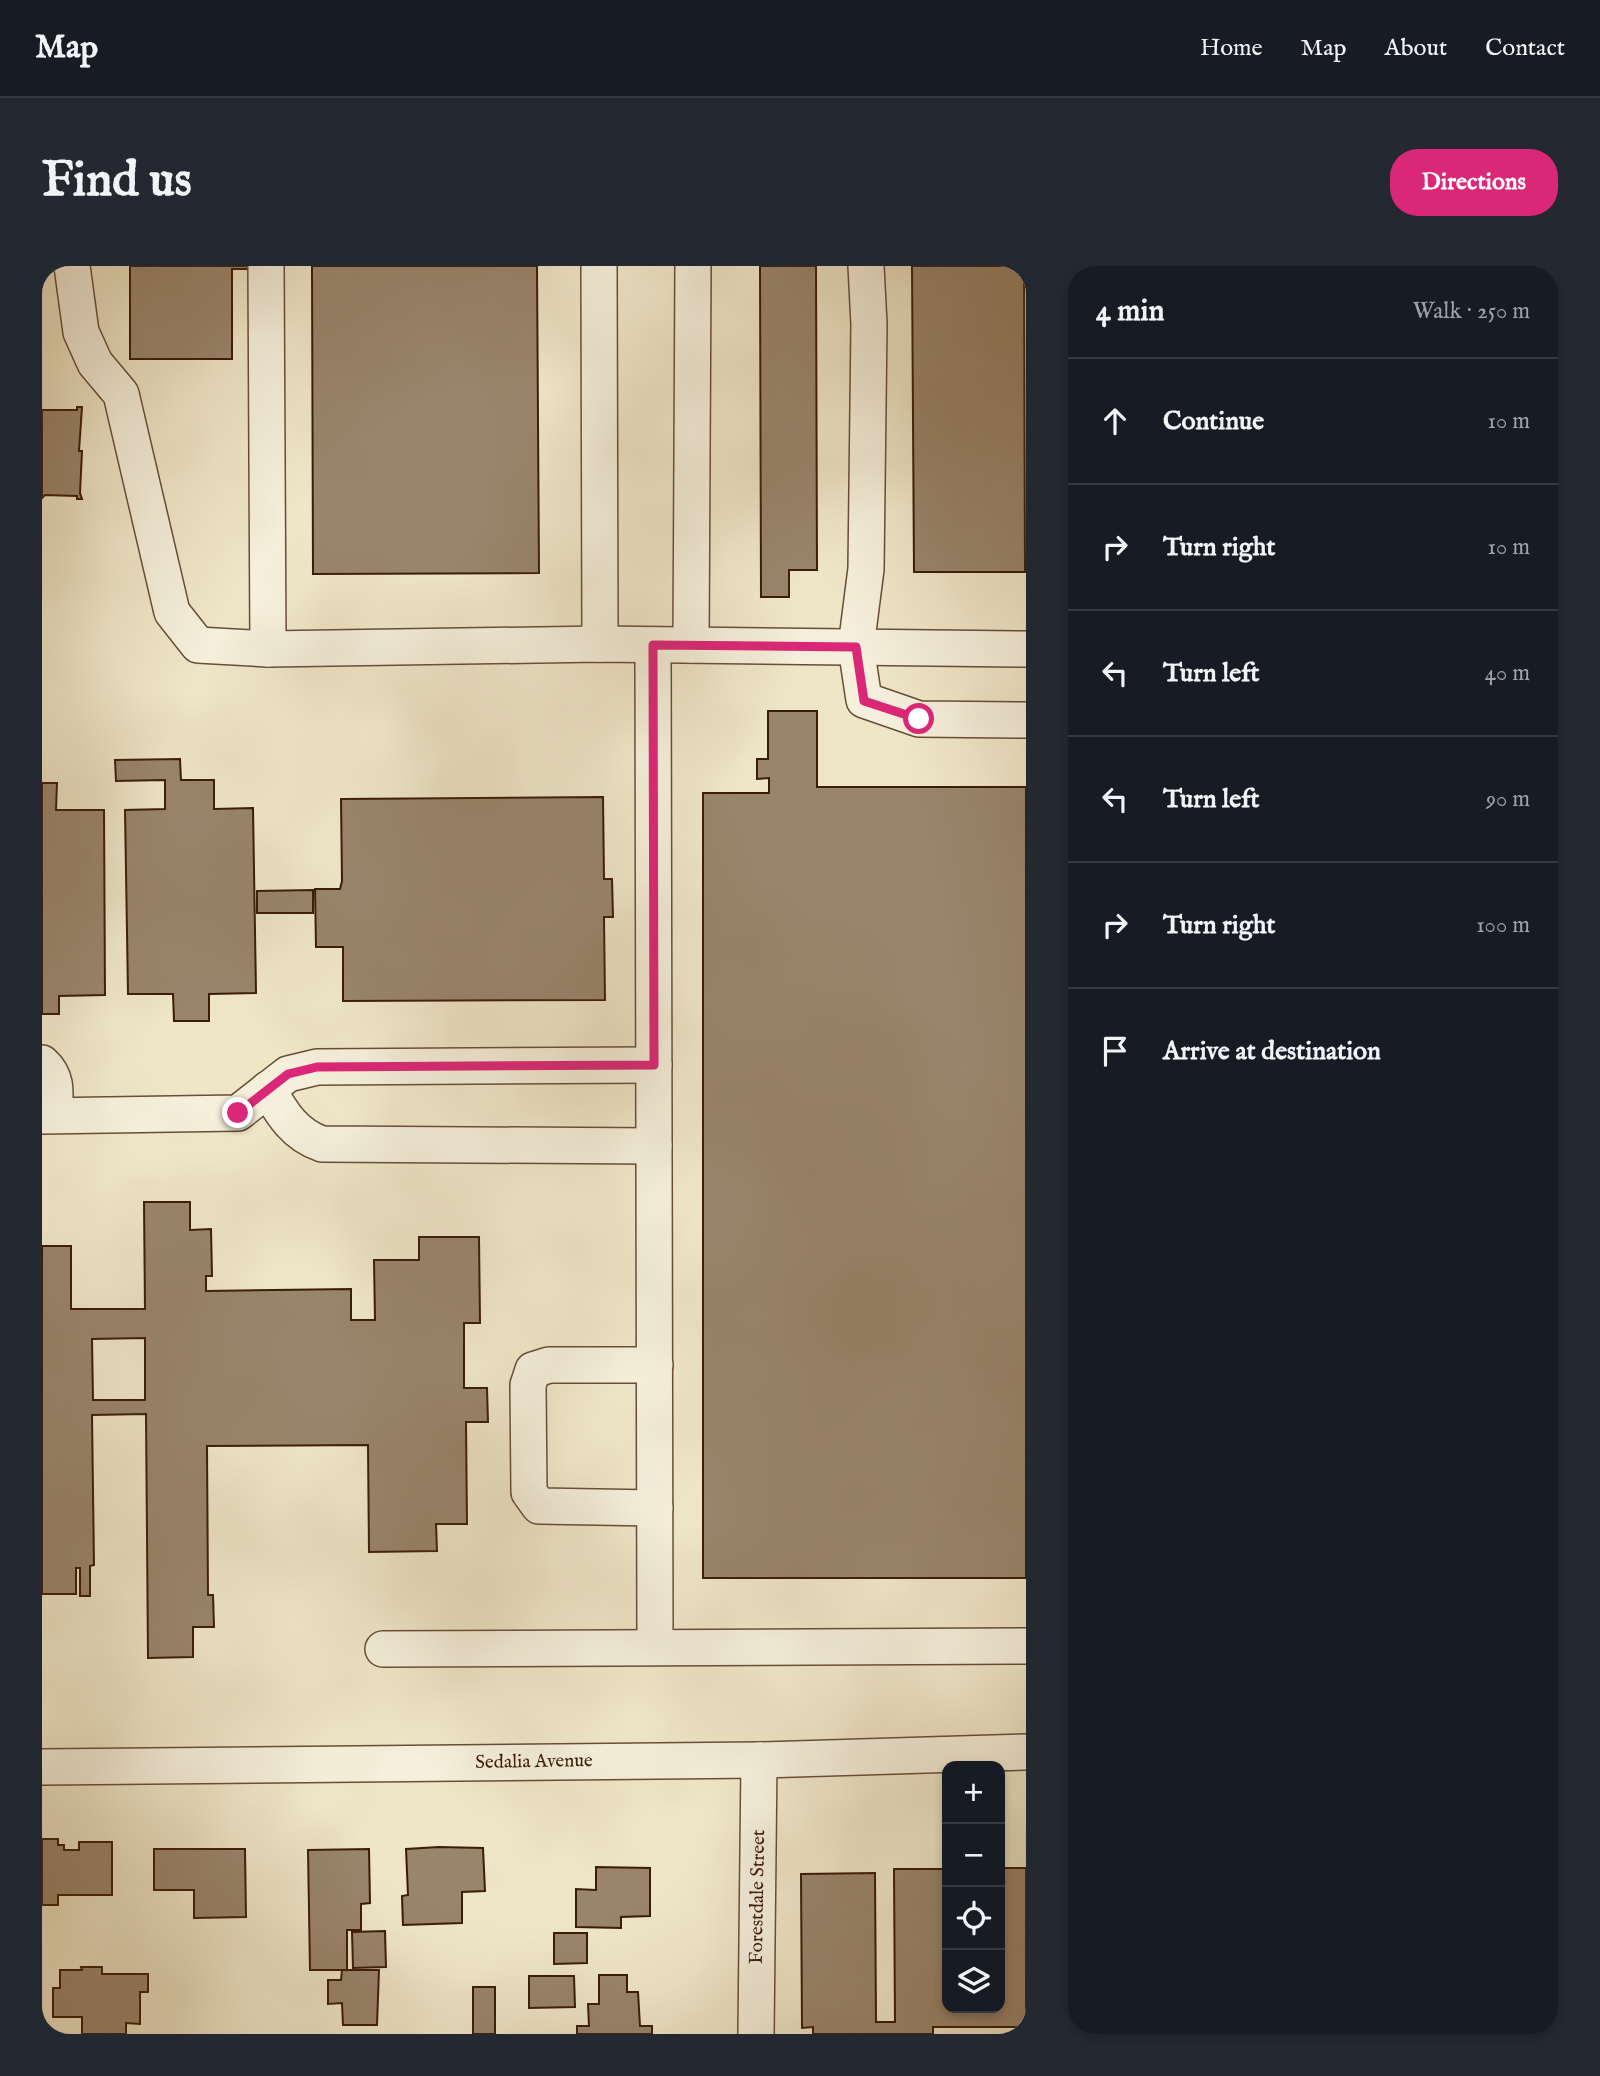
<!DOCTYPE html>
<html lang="en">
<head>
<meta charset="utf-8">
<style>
  body { margin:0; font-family:"IM FELL English",serif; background:#242831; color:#f1f3f6 }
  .controls { position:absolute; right:21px; bottom:21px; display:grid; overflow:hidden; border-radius:14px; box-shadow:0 4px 10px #0003 }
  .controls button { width:63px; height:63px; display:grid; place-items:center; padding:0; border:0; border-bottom:2px solid #363941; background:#171b24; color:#f1f3f6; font:35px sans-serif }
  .stop { position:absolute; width:21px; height:21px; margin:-16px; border:5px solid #db2777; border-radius:50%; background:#fff }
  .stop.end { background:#db2777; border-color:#fff; box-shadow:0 2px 7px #0008 }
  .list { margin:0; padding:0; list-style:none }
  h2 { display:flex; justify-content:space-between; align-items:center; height:91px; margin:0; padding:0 28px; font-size:30px }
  h2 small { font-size:23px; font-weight:400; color:#9ea1a6 }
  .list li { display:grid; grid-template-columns:46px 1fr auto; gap:21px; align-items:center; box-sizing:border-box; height:126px; padding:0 28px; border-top:2px solid #363941 }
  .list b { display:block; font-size:26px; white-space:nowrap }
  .list em { font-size:23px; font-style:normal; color:#9ea1a6 }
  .icon { flex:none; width:38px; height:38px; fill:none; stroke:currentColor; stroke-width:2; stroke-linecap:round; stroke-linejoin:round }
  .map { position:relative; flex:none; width:984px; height:1768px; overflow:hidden; border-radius:28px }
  header { display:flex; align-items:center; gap:42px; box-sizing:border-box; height:98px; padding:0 35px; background:#171b24; border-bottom:2px solid #363941 }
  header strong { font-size:33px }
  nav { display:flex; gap:38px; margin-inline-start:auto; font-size:24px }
  .intro { display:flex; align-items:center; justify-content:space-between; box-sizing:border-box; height:168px; padding:0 42px }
  h1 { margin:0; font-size:49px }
  .button { padding:18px 32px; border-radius:28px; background:#db2777; color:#fff; font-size:24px; font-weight:700 }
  main { display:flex; gap:42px; padding:0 42px }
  aside { flex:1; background:#171b24; border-radius:28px; box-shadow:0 4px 10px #0003 }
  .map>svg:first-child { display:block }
  .building { fill:#99856c; stroke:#3b1c08; stroke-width:2; fill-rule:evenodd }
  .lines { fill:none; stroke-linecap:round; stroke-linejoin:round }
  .minor-casing { stroke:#684e38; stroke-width:38 }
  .minor { stroke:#f5efdb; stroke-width:35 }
  .route { stroke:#db2777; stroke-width:9 }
  .labels { text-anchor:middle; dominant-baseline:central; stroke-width:6; stroke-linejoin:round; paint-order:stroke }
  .street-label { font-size:19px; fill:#3b1c08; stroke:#f5efdb }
</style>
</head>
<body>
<header>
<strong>Map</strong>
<nav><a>Home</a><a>Map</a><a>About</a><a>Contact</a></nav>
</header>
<div class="intro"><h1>Find us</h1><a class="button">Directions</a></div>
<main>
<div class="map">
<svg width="984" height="1768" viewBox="0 0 984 1768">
  <rect width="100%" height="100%" fill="#efe6c8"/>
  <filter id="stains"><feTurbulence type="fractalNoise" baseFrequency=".00286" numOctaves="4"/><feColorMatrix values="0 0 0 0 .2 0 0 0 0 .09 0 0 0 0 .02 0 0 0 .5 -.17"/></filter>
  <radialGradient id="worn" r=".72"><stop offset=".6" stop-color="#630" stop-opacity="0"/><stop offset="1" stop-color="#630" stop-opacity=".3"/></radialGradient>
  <!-- building -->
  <g class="building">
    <path d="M88,0h119v3h-17v90h-102z"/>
    <path d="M270,0h225l2,307 -226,1z"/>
    <path d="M718,0h56l1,304h-28v27h-28z"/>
    <path d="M870,0h112l1,306h-111z"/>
    <path d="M35,141h5l-3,44h3l-2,42 2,6h-5v-3l-32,-1 -3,3v-88h35z"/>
    <path d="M726,445h49v76h209v791h-323v-785h66v-15l-12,1v-20h11z"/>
    <path d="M138,493l1,21h33v29l39,-1 3,185 -47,1v27h-35l-1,-27h-45l-3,-184 40,-1v-29l-49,1 -1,-21z"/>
    <path d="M0,517h15l-1,27h48l1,185 -46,1v18h-17z"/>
    <path d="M561,531l1,82h8l1,38h-9l1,83 -262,1v-54h-27l-1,-58h25l2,-8 -1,-82z"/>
    <path d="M271,624v23h-56v-22z"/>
    <path d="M102,936h46v28l21,-1 1,47h-6v15l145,-2v31h24l-1,-60h45v-23h60l1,86h-16v65h23l1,34h-22l1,102h-31l1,27 -68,1 -1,-107 -161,1 1,149h5l1,32h-21v30l-45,1 -2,-244 -54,1 2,150 -4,1v30h-10v-28h-4v26h-34v-348h29v63h74zM103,1072v62h-52l-1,-61z"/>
    <path d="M0,1573h16v6h6v5h15v-8h33v53h-54v10h-16z"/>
    <path d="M397,1581l44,1 2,43 -23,1v31l-59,2 -1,-29 6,-1 -2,-46z"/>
    <path d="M112,1583h91l1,68 -52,1v-28h-40z"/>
    <path d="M327,1583l1,54 -9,1v26h-14v40h-37l-2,-120z"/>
    <path d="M554,1601l54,1v48l-29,1v11l-45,-1v-38l20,1z"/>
    <path d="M958,1602h26v159h-93v7h-120v-7l-11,1 -1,-154 74,-1 1,149h19l-1,-153h53v139h53z"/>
    <path d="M343,1665l1,36 -33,1 -1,-36z"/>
    <path d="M512,1667h33v30l-33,1z"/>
    <path d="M39,1701h21v7h46v18h-8v32l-14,-1v11h-44v-17h-29v-29h7v-18h22z"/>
    <path d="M300,1704h37l-2,55h-34l-1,-22 -14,1v-24h13z"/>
    <path d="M557,1709h28v17h11l2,34h12v8h-75v-8h12l-1,-22h11z"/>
    <path d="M487,1710h45l1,31 -46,1z"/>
    <rect x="431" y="1721" width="22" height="47"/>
  </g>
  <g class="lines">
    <defs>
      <g id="minor">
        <path d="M30,0l9,66 14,31 26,31 51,218 26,33 70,4"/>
        <path d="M224,0l2,383 332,-5 426,5"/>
        <path d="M557,0l1,378"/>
        <path d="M824,0l3,58 -3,245 -10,78 8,53 55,19 107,1"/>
        <path d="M611,379l2,1001"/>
        <path d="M649,379l2,-379"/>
        <path d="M0,797c17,15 13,32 12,52"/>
        <path d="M226,823c14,25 27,46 54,55l332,2"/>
        <path d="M0,850l196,-3 50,-39 29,-7 337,-2"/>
        <path d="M613,1242l-116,-2 -10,-14 -1,-107 5,-15 16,-5h106"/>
        <path d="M341,1383l643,-3"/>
        <path d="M0,1501l717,-7 267,-8"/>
        <path d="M714,1768l3,-274"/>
      </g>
    </defs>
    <!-- minor casing -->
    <use href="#minor" class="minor-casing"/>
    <!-- minor -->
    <use href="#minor" class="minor"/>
  </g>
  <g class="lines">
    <!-- route -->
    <path class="route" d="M196,847l50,-39 29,-7 337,-2 -1,-420 203,2 8,54 55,18"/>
  </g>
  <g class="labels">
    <!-- street labels -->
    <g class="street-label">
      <text transform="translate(492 1496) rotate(-1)">Sedalia Avenue</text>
      <text transform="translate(716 1631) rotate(-89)">Forestdale Street</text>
    </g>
  </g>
  <rect width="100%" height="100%" filter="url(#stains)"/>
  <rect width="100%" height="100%" fill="url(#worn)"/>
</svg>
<div class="controls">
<button>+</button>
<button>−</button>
<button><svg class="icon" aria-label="locate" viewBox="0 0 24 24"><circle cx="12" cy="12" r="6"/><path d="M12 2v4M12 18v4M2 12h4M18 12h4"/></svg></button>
<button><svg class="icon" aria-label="layers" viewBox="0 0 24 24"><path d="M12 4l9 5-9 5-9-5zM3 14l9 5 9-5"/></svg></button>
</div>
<div class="stop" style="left:877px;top:453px"></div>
<div class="stop end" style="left:196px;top:847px"></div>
</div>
<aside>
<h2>4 min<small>Walk · 250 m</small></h2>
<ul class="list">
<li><svg class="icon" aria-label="ahead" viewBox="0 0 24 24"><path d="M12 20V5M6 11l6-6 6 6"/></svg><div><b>Continue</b></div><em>10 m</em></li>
<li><svg class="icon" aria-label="right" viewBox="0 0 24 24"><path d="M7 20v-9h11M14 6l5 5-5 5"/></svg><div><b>Turn right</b></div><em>10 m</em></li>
<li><svg class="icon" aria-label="left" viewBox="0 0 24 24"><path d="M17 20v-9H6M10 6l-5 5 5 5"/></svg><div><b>Turn left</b></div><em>40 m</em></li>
<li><svg class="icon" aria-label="left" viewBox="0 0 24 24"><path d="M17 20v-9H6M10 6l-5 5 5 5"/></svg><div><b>Turn left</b></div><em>90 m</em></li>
<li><svg class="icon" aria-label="right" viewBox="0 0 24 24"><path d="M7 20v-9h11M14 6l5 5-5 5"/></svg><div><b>Turn right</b></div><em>100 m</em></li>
<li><svg class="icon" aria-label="arrive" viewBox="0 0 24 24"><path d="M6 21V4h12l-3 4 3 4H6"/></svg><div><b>Arrive at destination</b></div></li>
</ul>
</aside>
</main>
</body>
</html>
